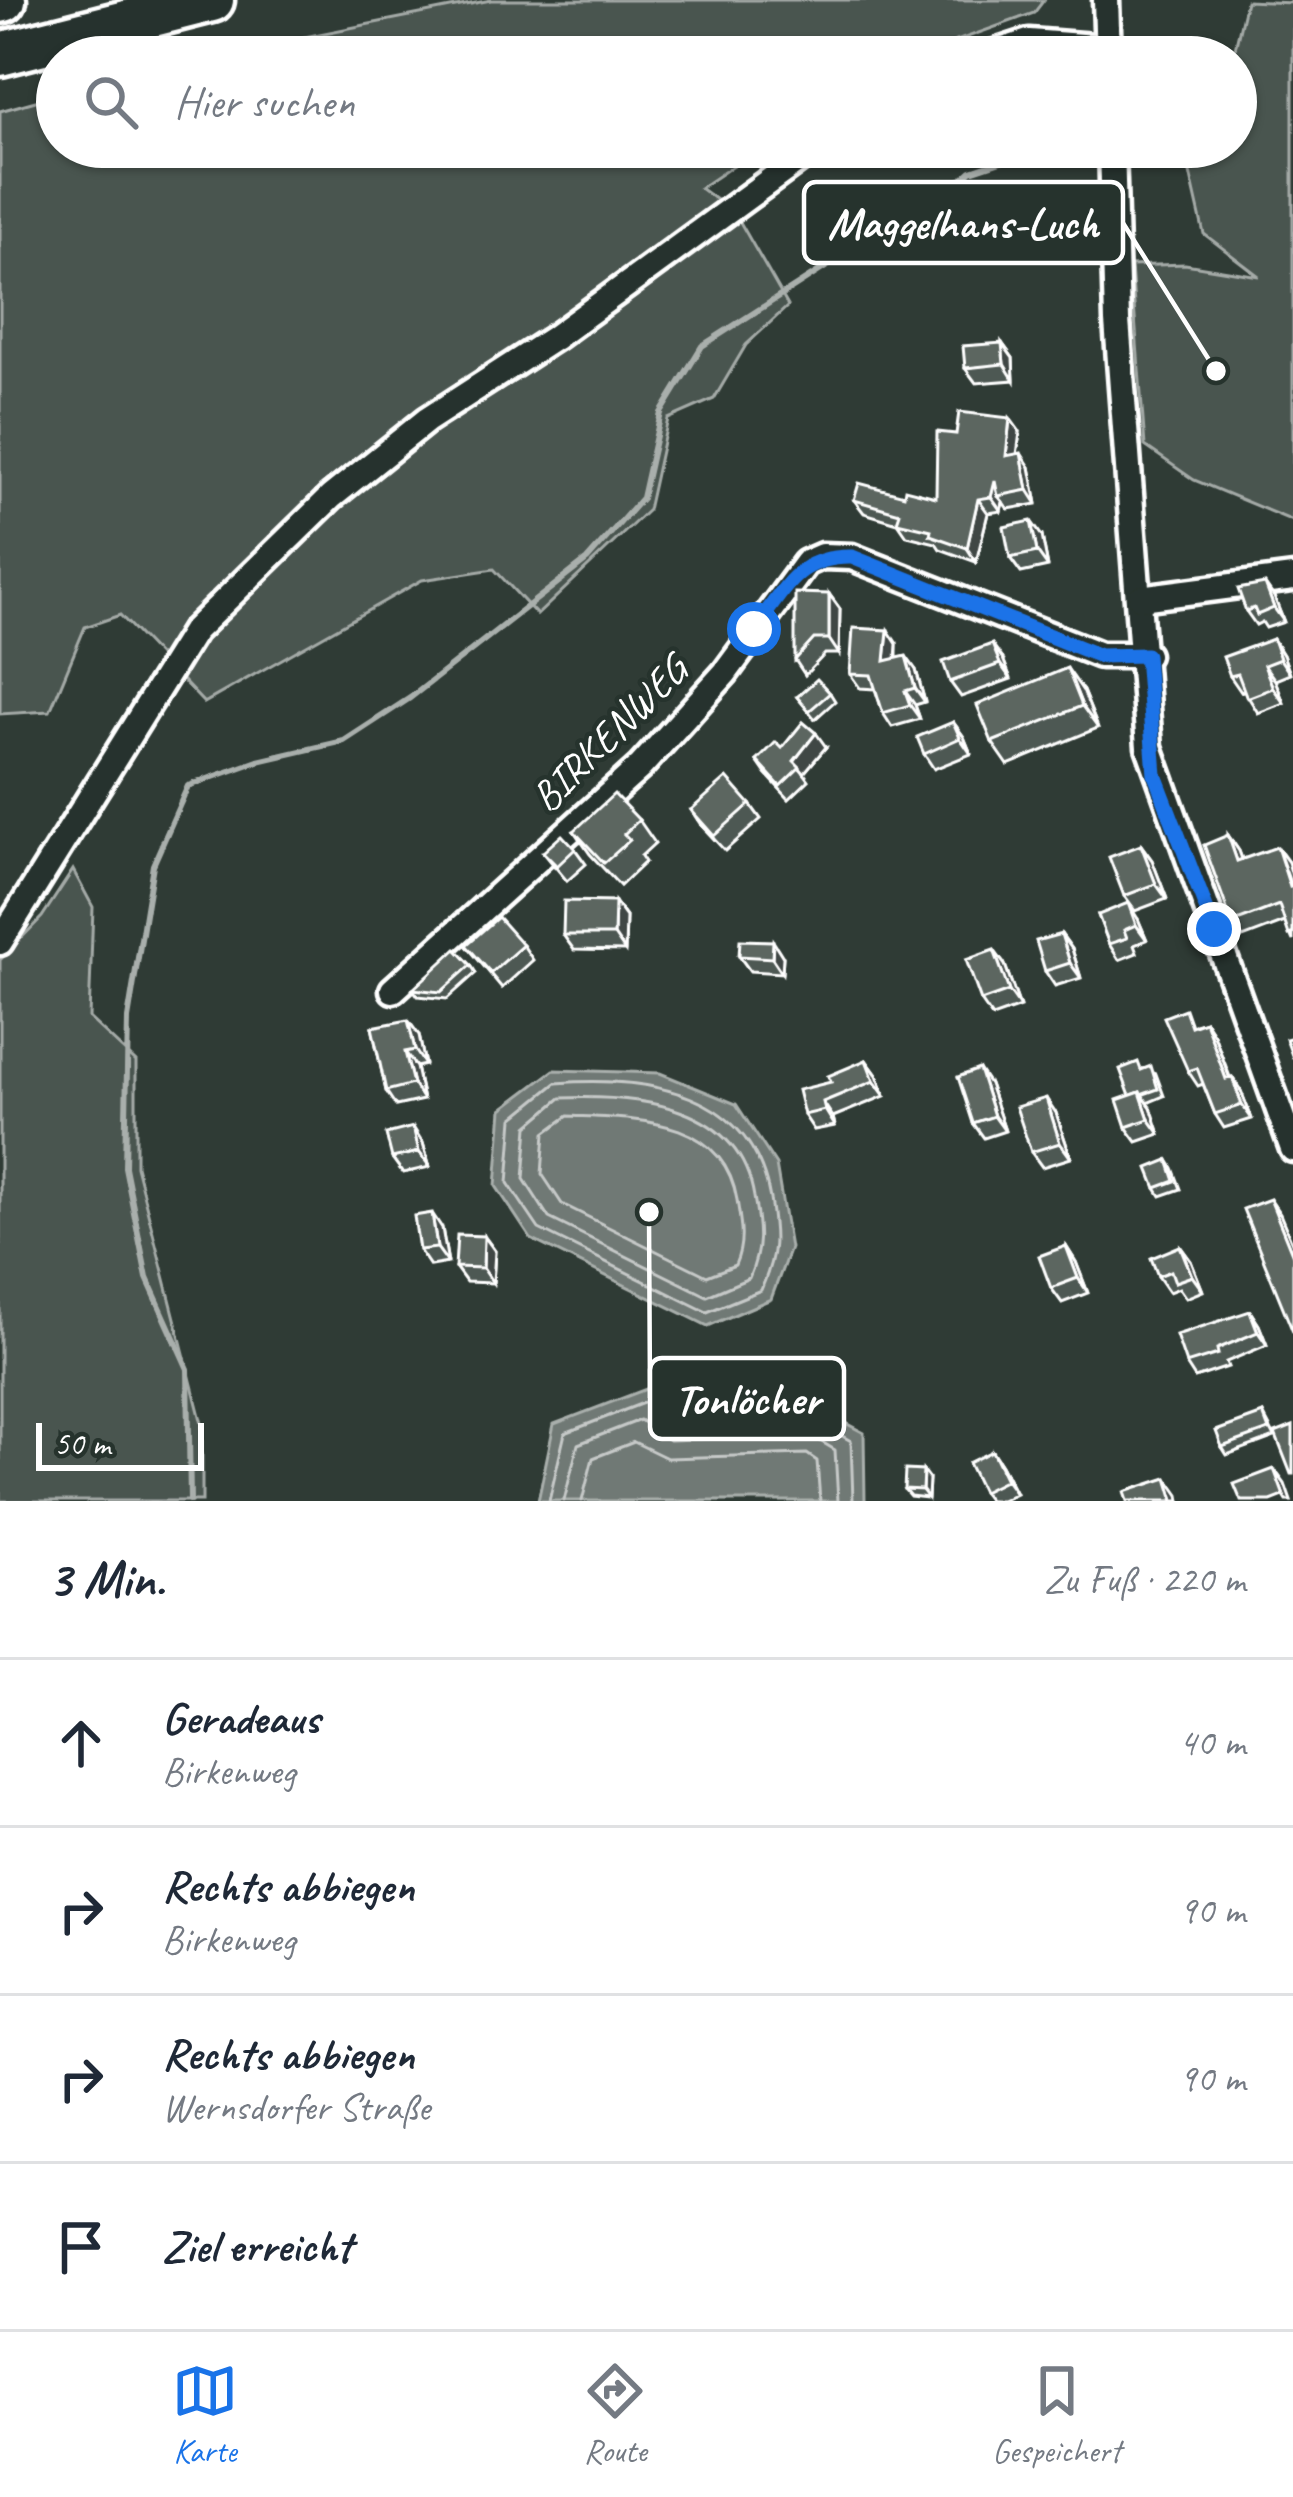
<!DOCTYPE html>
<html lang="de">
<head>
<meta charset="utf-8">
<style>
  body { margin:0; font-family:Caveat,sans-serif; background:#f6f6f7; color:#1f2937 }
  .scale { position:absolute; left:36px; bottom:30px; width:168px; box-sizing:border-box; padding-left:12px; border:6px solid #fff; border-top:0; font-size:33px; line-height:42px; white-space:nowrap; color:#fff; -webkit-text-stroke:9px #26332d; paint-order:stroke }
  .stop { position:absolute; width:36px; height:36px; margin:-27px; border:9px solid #1a73e8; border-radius:50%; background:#fff }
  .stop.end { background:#1a73e8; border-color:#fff; box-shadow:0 3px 12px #0008 }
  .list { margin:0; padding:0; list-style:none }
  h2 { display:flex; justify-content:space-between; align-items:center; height:156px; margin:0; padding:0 48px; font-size:51px }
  h2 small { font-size:39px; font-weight:400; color:#747a83 }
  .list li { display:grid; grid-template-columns:78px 1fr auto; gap:36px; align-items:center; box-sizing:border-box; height:168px; padding:0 48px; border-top:3px solid #e0e1e3 }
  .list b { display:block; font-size:45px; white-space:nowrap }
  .list p { margin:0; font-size:39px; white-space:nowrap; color:#747a83 }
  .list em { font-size:39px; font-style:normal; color:#747a83 }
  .icon { flex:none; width:66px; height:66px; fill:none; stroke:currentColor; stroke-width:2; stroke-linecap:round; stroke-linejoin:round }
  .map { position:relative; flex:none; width:1293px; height:1501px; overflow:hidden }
  .search { position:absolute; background:#fff; box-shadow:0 3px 9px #0004; left:36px; right:36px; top:36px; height:132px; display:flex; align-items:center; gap:30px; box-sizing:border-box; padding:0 42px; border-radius:66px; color:#747a83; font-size:45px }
  .sheet { height:828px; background:#fff }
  nav { display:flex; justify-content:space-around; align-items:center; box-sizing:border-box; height:168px; border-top:3px solid #e0e1e3; background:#fff; font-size:33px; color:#747a83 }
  nav a { display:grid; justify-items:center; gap:6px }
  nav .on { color:#1a73e8 }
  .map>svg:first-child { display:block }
  .green { fill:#4a544f; stroke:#a4aaa7; stroke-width:3 }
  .water { fill:#707975; stroke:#a9afac; stroke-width:3 }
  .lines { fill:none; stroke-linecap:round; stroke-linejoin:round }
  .shore { stroke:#c6c9c8; stroke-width:3 }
  .stream { stroke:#a9afac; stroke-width:6 }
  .minor-casing { stroke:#fff; stroke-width:33 }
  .motorway-casing { stroke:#fff; stroke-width:51 }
  .minor { stroke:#26332d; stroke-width:24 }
  .motorway { stroke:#26332d; stroke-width:42 }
  .wall { fill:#4e5853; stroke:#fff; stroke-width:3 }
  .shaded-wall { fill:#404744; stroke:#fff; stroke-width:3 }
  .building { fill:#5b6661; stroke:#fff; stroke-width:3 }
  .route { stroke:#1a73e8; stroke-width:15 }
  .labels { text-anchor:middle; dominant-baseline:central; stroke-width:9; stroke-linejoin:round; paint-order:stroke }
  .street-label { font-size:42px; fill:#fff; stroke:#26332d }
  .leader { fill:none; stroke:#fff; stroke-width:4.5 }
  .callout-dot { fill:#fff; stroke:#26332d; stroke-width:4.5 }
  .callout { fill:#26332d; stroke:#fff; stroke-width:4.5 }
  .callout-label { font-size:45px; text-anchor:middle; font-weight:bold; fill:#fff }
</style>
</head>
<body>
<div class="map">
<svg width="1293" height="1501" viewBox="0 0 1293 1501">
  <rect width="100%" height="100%" fill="#2f3b35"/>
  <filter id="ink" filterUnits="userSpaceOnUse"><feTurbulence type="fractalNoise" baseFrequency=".00833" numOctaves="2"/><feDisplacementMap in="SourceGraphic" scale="24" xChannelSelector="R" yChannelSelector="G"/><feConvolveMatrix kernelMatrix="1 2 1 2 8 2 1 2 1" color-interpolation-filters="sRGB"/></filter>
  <g filter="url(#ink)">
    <!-- green -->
    <g class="green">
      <path d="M491,0h553l-10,13 -122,44h-709z"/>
      <path d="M1246,1l47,2v518l-99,-41 -49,-34 -14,-180 54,-2 74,12 -55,-42 -18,-79v-8h50l-3,-90z"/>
      <path d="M57,95v52h704l-61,41 36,27 52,91 -42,39 -32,54 -46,20 -20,91 -111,105 -43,-46 -72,11 -218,123 -84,-88 -35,12 -35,84 -50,3v-603z"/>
      <path d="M73,870l20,37 -4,111 47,44v104l66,258v77h-202v-541l42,-43z"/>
    </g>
    <!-- water -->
    <g class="water">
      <path d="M554,1070l106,3 76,31 40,61 14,83 -19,51 -63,27 -177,-87 -35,-53 6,-77z"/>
      <path d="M667,1381l3,32 147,-5 47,25 1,68h-327l16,-77z"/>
    </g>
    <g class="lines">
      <!-- shore -->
      <g class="shore">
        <path d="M556,1083c92,-7 196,8 214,116 6,40 7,53 -9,91l-54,22 -168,-83 -31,-46 5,-65z"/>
        <path d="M561,1098c78,-3 178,6 193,99 6,32 8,51 -5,81l-42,18 -158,-78 -25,-39 4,-53z"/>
        <path d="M568,1116c67,3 155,0 169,84 4,25 8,42 -2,65l-28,11 -145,-72 -20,-30 3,-41z"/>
        <path d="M549,1501l16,-68 86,-33 10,20 9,5 144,-5 37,21 2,60"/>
        <path d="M564,1501l14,-57 62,-24 29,20 141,-5 25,15 3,51"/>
        <path d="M582,1501l11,-43 41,-16 33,16 140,-4 10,7 3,40"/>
      </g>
      <!-- stream -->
      <path class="stream" d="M190,1501l-2,-132 -41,-91 -22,-111 3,-148 25,-154 35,-79 70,-25 86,-20 66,-43 177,-138 55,-62 19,-85 41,-67 158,-101 57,-25 54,-49 57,-19 37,-2"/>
      <defs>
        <g id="minor">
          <path d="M1106,0l2,57"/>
          <path d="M983,57l46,-15 78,6"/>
          <path d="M1112,147l5,174 32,426 144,402"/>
          <path d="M1140,598l153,-20"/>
          <path d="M0,942l194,-311 137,-134 96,-77 127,-82 262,-191"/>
          <path d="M393,990l247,-223 85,-94 81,-110 16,-7 30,1 248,98h46"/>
        </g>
        <g id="motorway">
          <path d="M0,1l4,-1"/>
          <path d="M0,54l212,-54"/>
        </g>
      </defs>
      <!-- minor casing -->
      <use href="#minor" class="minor-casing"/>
      <!-- motorway casing -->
      <use href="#motorway" class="motorway-casing"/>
      <!-- minor -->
      <use href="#minor" class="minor"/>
      <!-- motorway -->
      <use href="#motorway" class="motorway"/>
    </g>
    <!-- wall -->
    <g class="wall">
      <path d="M1002,343l11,15 1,22 -38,3 -11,-15z"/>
      <path d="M1020,432l-3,22 13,13 7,37 -29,5 -5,-7 -2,9 -13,2 -12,49 -36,-13 -4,-6 -29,-7 -9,-13 -34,-10 -10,-13 50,-5 32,2 20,-63z"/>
      <path d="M1042,536l6,31 -27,6 -11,-15z"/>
      <path d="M829,594l11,15 -1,45h-14l-20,21 -10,-15z"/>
      <path d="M1274,597l10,25 -18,6 -4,-6 -6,3 -10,-14z"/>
      <path d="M1273,639l10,16 7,19 -15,6 9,23 -26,10 -14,-23 -3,2 -11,-16z"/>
      <path d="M897,644v14l19,12 9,32 -10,3 5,14 -28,8 -9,-14 -8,-24 -15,-1 -10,-14z"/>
      <path d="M1003,659l8,20 -50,18 -11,-15z"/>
      <path d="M1083,691l15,37 -90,37 -16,-23z"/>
      <path d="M830,693l5,8 -20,18 -18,-22z"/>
      <path d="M953,722l11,15 7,17 -37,15 -10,-15z"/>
      <path d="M826,747l-22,26 5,7 -20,19 -23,-25 -9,-13 25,-13z"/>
      <path d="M750,804l11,15 -36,32 -24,-26 -10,-15z"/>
      <path d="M639,820l16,23 -14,13 4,6 -25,24 -30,-32 -16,-23z"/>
      <path d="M1228,835l11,16 3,8 46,3 5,17v62l-8,-19 -42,16 -11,-15z"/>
      <path d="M1141,845l11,15 15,39 -32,12 -11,-15z"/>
      <path d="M575,849l11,15 -19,17 -24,-29z"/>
      <path d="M615,902l11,15 -1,34 -51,-1 -11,-15z"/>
      <path d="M1098,915l40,4 9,21 -13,5 3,8 -18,7 -10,-16z"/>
      <path d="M1061,934l11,15 9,29 -26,8 -10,-15z"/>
      <path d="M466,945h57l10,15 -31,28z"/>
      <path d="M739,956l44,1 -1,16 -32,-2z"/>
      <path d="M471,965l5,8 -29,26 -29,-3 -5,-7z"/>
      <path d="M1005,965l15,42 -28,10 -11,-16z"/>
      <path d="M1205,1021l9,14 16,42h2l9,14 11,28 -28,9 -9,-14 -12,-30 -5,2 -10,-15 7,-47z"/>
      <path d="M372,1027l47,8 6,30 -9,2 7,33 -27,6 -10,-15z"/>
      <path d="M866,1060l11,15 8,21 -52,21 2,9 -21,4 -10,-15 27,-33z"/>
      <path d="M1143,1069l13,5 8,22 -17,7 13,31 -23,8 -11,-15 4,-31z"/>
      <path d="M989,1084l16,47 -21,7 -11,-15z"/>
      <path d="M1056,1113l15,45 -29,9 -11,-15z"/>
      <path d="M423,1143l7,24 -27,6 -11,-15z"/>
      <path d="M1168,1160l5,8 8,21 -20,7 -5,-8z"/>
      <path d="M442,1228l6,35 -18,3 -11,-16z"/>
      <path d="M484,1236l11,15 -2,32 -27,-1 -11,-15z"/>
      <path d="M1066,1246l10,16 12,31 -26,10 -11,-15z"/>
      <path d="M1180,1246l11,15 12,30 -17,7 -7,-10 -10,4 -11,-16z"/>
      <path d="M1250,1311l9,14 8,20 -41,17 2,5 -33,11 -9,-14z"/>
      <path d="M1263,1414l12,23 -48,18 -5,-8z"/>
      <path d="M992,1451l9,14 15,29 -15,7h-12l-7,-9z"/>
      <path d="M929,1479l-1,19 -18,-2 -6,-7z"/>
    </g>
    <!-- shaded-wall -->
    <g class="shaded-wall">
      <path d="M1002,343l11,15 1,22 -10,-16z"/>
      <path d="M1010,418l10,14 -5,38 -9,-14z"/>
      <path d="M1021,453l9,14 7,37 -9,-14z"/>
      <path d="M995,481l3,15 5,6 -2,9 -10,-14z"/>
      <path d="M978,499l10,14 -12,49 -9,-14z"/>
      <path d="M1031,521l11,15 6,31 -11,-15z"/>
      <path d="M1265,584l9,13 10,25 -10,-14z"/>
      <path d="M829,594l11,15 -1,45 -10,-15z"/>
      <path d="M888,630l9,14 -2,31 -10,-14z"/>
      <path d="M1273,639l10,16 7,19 -10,-15z"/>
      <path d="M992,644l11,15 8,20 -11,-15z"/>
      <path d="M906,656l10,14 9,32 -10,-14z"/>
      <path d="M1264,665l11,15 9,23 -11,-15z"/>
      <path d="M1067,668l16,23 15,37 -16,-22z"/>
      <path d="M905,691l10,14 5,14 -10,-14z"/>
      <path d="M953,722l11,15 7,17 -11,-16z"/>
      <path d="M816,733l10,14 -22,26 -10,-12z"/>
      <path d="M1228,835l11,16 9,25 -11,-15z"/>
      <path d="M1141,845l11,15 15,39 -11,-15z"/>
      <path d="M1277,847l11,15 5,17v12z"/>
      <path d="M615,902l11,15 -1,34 -11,-16z"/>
      <path d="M1128,903l10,16 9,21 -11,-15z"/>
      <path d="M1061,934l11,15 9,29 -11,-15z"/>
      <path d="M773,941l10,16 -1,16 -10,-15z"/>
      <path d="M994,950l11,15 15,42 -11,-16z"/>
      <path d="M408,1020l11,15 6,30 -10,-15z"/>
      <path d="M1205,1021l9,14 21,58 -9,-14z"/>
      <path d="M405,1052l11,15 7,33 -10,-16z"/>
      <path d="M866,1060l11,15 8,21 -11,-15z"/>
      <path d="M979,1069l10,15 16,47 -11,-15z"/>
      <path d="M1232,1077l9,14 11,28 -10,-14z"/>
      <path d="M1140,1092l11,15 9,27 -11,-15z"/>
      <path d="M1046,1098l10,15 15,45 -11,-15z"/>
      <path d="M823,1102l10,15 2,9 -10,-16z"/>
      <path d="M413,1127l10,16 7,24 -11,-15z"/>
      <path d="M1270,1199l10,15 13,31v11z"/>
      <path d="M432,1213l10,15 6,35 -11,-15z"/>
      <path d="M484,1236l11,15 -2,32 -10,-15z"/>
      <path d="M1066,1246l10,16 12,31 -10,-15z"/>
      <path d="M1180,1246l11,15 12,30 -11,-15z"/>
      <path d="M1250,1311l9,14 8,20 -9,-13z"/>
      <path d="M992,1451l9,14 15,29 -10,-14z"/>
      <path d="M1274,1469l11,15 6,17h-4l-3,-5z"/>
      <path d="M923,1471l6,8 -1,19 -6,-8z"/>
      <path d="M1167,1478l12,17 1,6h-6z"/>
    </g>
    <!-- building -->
    <g class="building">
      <path d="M1002,343l2,21 -39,4 -2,-22z"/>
      <path d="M959,412l51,6 -4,38 15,-3 7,37 -30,6 -3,-15 -4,16 -13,2 -11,49 -37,-13 1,-5 -34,-8 3,-9 -46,-13 5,-17 45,12 1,-6 31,8 1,-65 19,2z"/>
      <path d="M1031,521l6,31 -27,6 -6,-31z"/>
      <path d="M1265,584l9,24 -17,7 -3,-7 -8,3 -8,-22z"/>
      <path d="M795,593l34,1v45h-15l-19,21z"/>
      <path d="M853,628l35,2 -3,31 21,-5 9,32 -10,3 5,14 -27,8 -12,-38 -21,-1z"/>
      <path d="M1273,639l7,20 -16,6 9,23 -26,10 -9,-24 -8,2 -7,-19z"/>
      <path d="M992,644l8,20 -50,18 -7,-20z"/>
      <path d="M1067,668l15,38 -90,36 -15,-37z"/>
      <path d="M817,679l13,14 -21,18 -12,-14z"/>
      <path d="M803,722l13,11 -22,28 6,6 -20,19 -23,-25 19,-19 6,6z"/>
      <path d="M953,722l7,16 -36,16 -7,-17z"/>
      <path d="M727,778l23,26 -36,32 -23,-26z"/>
      <path d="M614,794l25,26 -15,14 6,6 -26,23 -30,-32z"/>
      <path d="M562,835l13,14 -18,17 -14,-14z"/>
      <path d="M1228,835l9,26 40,-14 13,40 3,-1v47l-4,2 -10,-30 -47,18 -28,-78z"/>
      <path d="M1141,845l15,39 -32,12 -15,-39z"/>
      <path d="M564,901l51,1 -1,33h-51z"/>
      <path d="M1128,903l8,22 -12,5 3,8 -18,6 -11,-29z"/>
      <path d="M498,917l25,28 -32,28 -25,-28z"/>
      <path d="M1061,934l9,29 -25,8 -9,-30z"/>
      <path d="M740,940l33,1 -1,17 -33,-2z"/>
      <path d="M456,949l15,16 -30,27 -28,-3z"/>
      <path d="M994,950l15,41 -28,10 -15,-41z"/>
      <path d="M1185,1009l6,17 14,-5 21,58 6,-2 10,28 -27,9 -18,-46 -9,3 -24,-54z"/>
      <path d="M408,1020l7,30 -10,2 8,32 -27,7 -14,-64z"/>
      <path d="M1293,1037v21l-7,-19z"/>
      <path d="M866,1060l8,21 -51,21 2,8 -21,5 -6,-25 33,-8 -3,-6z"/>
      <path d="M1138,1062l3,8 10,-4 7,23 -17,6 -1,-3 -10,4 -10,-27z"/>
      <path d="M979,1069l15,47 -21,7 -15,-46z"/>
      <path d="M1140,1092l9,27 -23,8 -9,-27z"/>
      <path d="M1046,1098l14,45 -29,9 -15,-45z"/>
      <path d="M413,1127l6,25 -27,6 -6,-24z"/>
      <path d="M1168,1160l7,21 -19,7 -8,-20z"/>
      <path d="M1270,1199l23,57v76l-50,-123z"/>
      <path d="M432,1213l5,35 -18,2 -5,-34z"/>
      <path d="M457,1235l27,1 -1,32 -28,-1z"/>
      <path d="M1066,1246l12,32 -27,10 -12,-32z"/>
      <path d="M1180,1246l12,30 -17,6 -4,-11 -13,5 -7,-18z"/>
      <path d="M1250,1311l8,21 -41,17 1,5 -32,10 -10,-29z"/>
      <path d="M1263,1414l6,16 -47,17 -6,-16z"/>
      <path d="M1293,1426v48h-2l-16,-41z"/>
      <path d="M992,1451l14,29 -24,12 -14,-29z"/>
      <path d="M1274,1469l10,27 -13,5h-30l-7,-17z"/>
      <path d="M905,1470l18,1 -1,19 -18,-1z"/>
      <path d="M1167,1478l7,23h-47l-3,-9z"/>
    </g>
  </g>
  <g class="lines" filter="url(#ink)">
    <!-- route -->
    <path class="route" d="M754,629c32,-40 42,-73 98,-72l248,99 46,-1 9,120 59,154"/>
  </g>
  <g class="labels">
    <!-- street labels -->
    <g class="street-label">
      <text transform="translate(609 734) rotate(-45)">BIRKENWEG</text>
    </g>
  </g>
  <!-- callouts -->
  <path class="leader" d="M1216 371L1123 223M649 1212L650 1398"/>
  <g class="callout-dot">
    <circle cx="1216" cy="371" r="12"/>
    <circle cx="649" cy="1212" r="12"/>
  </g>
  <g class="callout">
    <rect x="804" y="182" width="319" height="81" rx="12"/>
    <rect x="650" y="1358" width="194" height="81" rx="12"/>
  </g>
  <g class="callout-label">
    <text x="963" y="238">Maggelhans-Luch</text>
    <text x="747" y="1414">Tonlöcher</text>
  </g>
</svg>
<div class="scale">50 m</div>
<div class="stop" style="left:754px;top:629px"></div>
<div class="stop end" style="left:1214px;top:929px"></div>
<div class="search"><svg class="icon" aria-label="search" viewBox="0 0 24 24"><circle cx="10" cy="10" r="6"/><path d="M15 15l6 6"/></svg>Hier suchen</div>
</div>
<section class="sheet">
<h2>3 Min.<small>Zu Fuß · 220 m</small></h2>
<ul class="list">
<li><svg class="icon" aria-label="ahead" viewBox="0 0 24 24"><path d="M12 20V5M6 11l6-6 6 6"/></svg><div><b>Geradeaus</b><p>Birkenweg</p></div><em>40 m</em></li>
<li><svg class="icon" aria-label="right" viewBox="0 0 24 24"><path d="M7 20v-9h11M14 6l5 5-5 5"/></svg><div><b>Rechts abbiegen</b><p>Birkenweg</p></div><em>90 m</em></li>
<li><svg class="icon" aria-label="right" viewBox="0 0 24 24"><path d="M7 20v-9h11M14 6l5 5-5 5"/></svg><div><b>Rechts abbiegen</b><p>Wernsdorfer Straße</p></div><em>90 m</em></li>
<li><svg class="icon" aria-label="arrive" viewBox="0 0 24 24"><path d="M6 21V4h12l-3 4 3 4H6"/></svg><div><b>Ziel erreicht</b></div></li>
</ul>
</section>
<nav>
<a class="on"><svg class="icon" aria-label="map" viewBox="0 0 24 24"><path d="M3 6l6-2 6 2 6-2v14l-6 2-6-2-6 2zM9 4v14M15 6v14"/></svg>Karte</a>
<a><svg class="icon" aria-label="directions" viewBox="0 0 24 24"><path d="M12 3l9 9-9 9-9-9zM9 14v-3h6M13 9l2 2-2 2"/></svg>Route</a>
<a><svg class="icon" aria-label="saved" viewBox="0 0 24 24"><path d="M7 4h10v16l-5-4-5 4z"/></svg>Gespeichert</a>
</nav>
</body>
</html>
